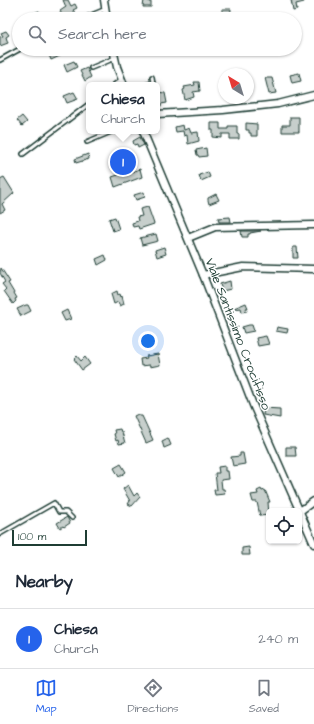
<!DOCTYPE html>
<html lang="en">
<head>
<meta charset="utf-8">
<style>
  body { margin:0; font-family:"Architects Daughter",sans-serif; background:#f6f6f7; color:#1f2937 }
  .controls { position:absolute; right:12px; bottom:12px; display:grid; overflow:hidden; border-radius:6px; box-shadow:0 1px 3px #0004 }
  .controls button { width:36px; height:36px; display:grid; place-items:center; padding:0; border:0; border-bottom:1px solid #e0e1e3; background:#fff; color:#1f2937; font:20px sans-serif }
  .compass { position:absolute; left:218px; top:68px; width:36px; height:36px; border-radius:50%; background:#fff; box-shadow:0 1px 3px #0004; rotate:322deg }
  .scale { position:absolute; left:12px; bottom:10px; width:75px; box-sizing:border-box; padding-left:4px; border:2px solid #1f3d34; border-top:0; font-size:11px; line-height:14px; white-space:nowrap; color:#1f3d34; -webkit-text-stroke:3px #fff; paint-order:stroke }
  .you { position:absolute; left:148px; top:341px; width:14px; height:14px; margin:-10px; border:3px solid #fff; border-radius:50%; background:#1a73e8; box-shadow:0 0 0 6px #1a73e833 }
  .badge { display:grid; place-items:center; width:26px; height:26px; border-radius:50%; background:#2563eb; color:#fff; font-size:13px; font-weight:700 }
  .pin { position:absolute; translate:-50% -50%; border:2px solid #fff; box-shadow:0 1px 4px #0006 }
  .popup { position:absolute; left:86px; top:82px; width:74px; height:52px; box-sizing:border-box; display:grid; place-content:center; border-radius:6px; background:#fff; filter:drop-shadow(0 1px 3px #0005); font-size:13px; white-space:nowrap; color:#747a83 }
  .popup b { font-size:15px; color:#1f2937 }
  .popup::after { content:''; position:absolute; left:50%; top:100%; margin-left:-8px; border:8px solid transparent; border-top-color:#fff }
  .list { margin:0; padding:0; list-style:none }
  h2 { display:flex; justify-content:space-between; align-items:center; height:52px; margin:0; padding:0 16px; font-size:17px }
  h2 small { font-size:13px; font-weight:400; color:#747a83 }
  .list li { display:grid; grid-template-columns:26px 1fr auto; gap:12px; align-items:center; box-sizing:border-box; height:60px; padding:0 16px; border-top:1px solid #e0e1e3 }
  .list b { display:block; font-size:15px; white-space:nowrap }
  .list p { margin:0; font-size:13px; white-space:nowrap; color:#747a83 }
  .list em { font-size:13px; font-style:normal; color:#747a83 }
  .icon { flex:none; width:22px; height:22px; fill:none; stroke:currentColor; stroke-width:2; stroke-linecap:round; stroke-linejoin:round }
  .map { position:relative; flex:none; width:314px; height:556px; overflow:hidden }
  .search { position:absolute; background:#fff; box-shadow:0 1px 3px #0004; left:12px; right:12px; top:12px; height:44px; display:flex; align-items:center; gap:10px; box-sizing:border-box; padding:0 14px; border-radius:22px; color:#747a83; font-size:15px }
  .sheet { height:112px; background:#fff }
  nav { display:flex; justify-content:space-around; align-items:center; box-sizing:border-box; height:56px; border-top:1px solid #e0e1e3; background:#fff; font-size:11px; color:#747a83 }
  nav a { display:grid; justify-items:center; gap:2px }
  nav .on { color:#2563eb }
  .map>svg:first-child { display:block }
  .building { fill:#c7cfcc; stroke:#1f3d34 }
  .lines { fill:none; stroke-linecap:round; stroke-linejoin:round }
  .service-casing { stroke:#1f3d34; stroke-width:6 }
  .minor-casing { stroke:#1f3d34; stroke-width:9 }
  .service { stroke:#fff; stroke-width:3 }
  .minor { stroke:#fff; stroke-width:6 }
  .labels { text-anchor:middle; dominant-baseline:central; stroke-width:3; stroke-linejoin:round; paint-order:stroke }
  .street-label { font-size:13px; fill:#1f3d34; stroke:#fff }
</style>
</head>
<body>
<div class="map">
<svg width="314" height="556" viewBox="0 0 314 556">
  <rect width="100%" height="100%" fill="#fff"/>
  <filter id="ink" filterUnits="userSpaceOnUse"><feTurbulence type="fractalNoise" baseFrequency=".025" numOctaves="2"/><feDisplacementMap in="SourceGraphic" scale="8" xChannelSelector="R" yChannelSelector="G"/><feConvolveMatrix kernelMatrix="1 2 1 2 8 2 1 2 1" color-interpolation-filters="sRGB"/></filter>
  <g filter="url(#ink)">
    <!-- building -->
    <g class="building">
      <path d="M63,0h5l3,6 4,-2 2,4 -4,2 3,4 -2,1 2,4h-12l-4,-8 6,-4z"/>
      <path d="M144,0h5v2h2v5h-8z"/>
      <path d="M291,0h13v2l-8,2 1,6 -4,1z"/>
      <path d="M222,9h9l-1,10h-8z"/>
      <path d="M39,11l3,8h-14l-2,-3z"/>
      <path d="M6,31l3,4 -3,2 2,6 -8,3v-9l3,-1 -2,-3z"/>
      <path d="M59,50l3,5 -11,5 -2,-5z"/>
      <path d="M74,61l3,6 -10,5 -3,-7z"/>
      <path d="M87,68l4,9 -6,4 -5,-10z"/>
      <path d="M299,73l2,8 -9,2 -2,-8z"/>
      <path d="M265,78h7l4,15 -7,1z"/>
      <path d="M194,82h5l1,9 -7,1 1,5 -9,3 -2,-10 2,-1 -1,-2 11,-2z"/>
      <path d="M74,92l4,7 -11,4 -3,-7z"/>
      <path d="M157,92l8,1 2,10 -6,1v2l-3,1z"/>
      <path d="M22,116l5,6 -5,4 -5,-6z"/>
      <path d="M290,117h9v15h-17v-7h8z"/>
      <path d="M211,123h9v6h8v-3h9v8h2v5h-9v-5h-8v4l-9,-1v-7h-2z"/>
      <path d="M246,123l11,1v12h-6v-3h-2v-3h-3z"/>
      <path d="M183,125l1,5 5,-2 2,5 7,-1 1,9 -11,3 -1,-9 -3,1 -1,-5 -7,1 -1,-5z"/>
      <path d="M140,137l4,8 -6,3 -1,-4 -3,1 -1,-4z"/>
      <path d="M206,148l1,8 -8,1 -1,-2h-1l-1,-5z"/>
      <path d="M88,154l1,5 -13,4 -1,-4z"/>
      <path d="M131,155l2,8 -7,2 2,8 12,-4 2,8 -27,10 -3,-10 9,-3 -2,-8 -3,1 -2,-7z"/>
      <path d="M208,172l2,5 -9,4 -2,-6z"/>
      <path d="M4,177l10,16 -12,11 3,6 -5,3v-34z"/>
      <path d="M144,192l1,5 -9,3 -2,-5z"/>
      <path d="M216,194l3,6 -10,4 -1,-4v-2z"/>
      <path d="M148,207l6,17 -15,5 -1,-3 -5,1 -1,-4 6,-2 -1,-4 5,-1 -2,-7z"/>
      <path d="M115,217l4,12 -6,2 -4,-12z"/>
      <path d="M230,217l1,5h-12l-1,-4z"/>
      <path d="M241,231h20l-11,2v1h-2v3h-6z"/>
      <path d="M156,234l2,7 -16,4 -2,-7z"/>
      <path d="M164,247l2,7 -9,3 -2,-7z"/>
      <path d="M293,247h4l1,11h-5z"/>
      <path d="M105,255l2,5 -9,5 -2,-6z"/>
      <path d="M1,268l9,14 -2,1 9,15 -2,1 1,2 -3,3 -9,-13 2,-2 -4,-5 3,-2 -5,-9z"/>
      <path d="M230,281l1,8 -9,2 -2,-7z"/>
      <path d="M117,291l1,4 2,-1 1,3 1,-1 2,8 -4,2 -2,-4 -4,2 -3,-10z"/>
      <path d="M246,303l2,5h-2l1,3 -5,1 -1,-4 -6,1 -1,-1z"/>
      <path d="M26,305h2l3,6 -10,5 -4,-7z"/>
      <path d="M67,310l4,9 -6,2 -4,-8z"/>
      <path d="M249,325h3l2,6 -10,2 -2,-6z"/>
      <path d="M277,327l11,2 -1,4 -11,-2z"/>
      <path d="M266,336l3,8 -11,2 -2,-8z"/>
      <path d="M158,354l2,11 -10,2v-2l-9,1 -1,-7 7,-1 -1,-2z"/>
      <path d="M77,356l4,5 4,-4 5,7 -8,6 -8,-11z"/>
      <path d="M264,408l16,1v9l-17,-3z"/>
      <path d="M138,414l1,2h3l11,24 -7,3 -12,-27z"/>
      <path d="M120,429l1,3h1l3,11 -6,1 -1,-4 -2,1 -2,-7h1l-1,-4z"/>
      <path d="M168,438l3,7 -7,3 -2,-7z"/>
      <path d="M286,447h9l1,9h-10z"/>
      <path d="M240,453h3l2,11 -12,2 -2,-9 9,-1z"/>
      <path d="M121,464l5,8 -7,5 -5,-9z"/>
      <path d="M225,466v5h3l1,8 -8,1 1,9h2l1,5 -10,1 -1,-5h3l-2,-17h4l-1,-6z"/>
      <path d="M128,485l6,11 3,-3 3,4 -8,9 -4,-2 2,-3 -7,-12z"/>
      <path d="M261,489l1,2 3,-1 5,12h-2l1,13 -9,1 -3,-14h-4l-2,-7 7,-1 -1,-3z"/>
      <path d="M67,517l3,6 -6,4 -1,-1 -3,2 -3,-5z"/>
      <path d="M249,547l1,8h-8v-7z"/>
    </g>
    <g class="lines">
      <defs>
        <g id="service">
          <path d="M82,19l24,-10"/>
          <path d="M0,60l20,-11"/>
          <path d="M91,68l24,-10"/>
          <path d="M114,85l8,-6"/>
          <path d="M146,85l7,-2 -1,-6"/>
          <path d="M87,142l26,-11"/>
          <path d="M23,154l66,-50"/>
          <path d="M0,534l54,-31 5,9h7l6,6"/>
        </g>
        <g id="minor">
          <path d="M104,0l3,19"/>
          <path d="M113,49l4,18 7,18"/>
          <path d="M157,114l66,-4 55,-6 36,-9"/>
          <path d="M143,131l60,144 50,130 61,139"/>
          <path d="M188,238l27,-11 99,-2"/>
          <path d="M203,275l40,-8 71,2"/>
          <path d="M300,511l14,-10"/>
        </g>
      </defs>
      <!-- service casing -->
      <use href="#service" class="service-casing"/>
      <!-- minor casing -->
      <use href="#minor" class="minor-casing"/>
      <!-- service -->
      <use href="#service" class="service"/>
      <!-- minor -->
      <use href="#minor" class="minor"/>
    </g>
  </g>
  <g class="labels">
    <!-- street labels -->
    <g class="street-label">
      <text transform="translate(238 334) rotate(69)">Viale Santissimo Crocifisso</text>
    </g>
  </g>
</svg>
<div class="controls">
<button><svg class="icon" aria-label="locate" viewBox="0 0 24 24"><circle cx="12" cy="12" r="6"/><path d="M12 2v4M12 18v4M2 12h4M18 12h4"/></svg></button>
</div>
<svg class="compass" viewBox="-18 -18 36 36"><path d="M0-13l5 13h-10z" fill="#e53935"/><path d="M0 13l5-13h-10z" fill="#747a83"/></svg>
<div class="scale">100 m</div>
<div class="you"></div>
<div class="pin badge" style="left:123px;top:162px">1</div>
<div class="popup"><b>Chiesa</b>Church</div>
<div class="search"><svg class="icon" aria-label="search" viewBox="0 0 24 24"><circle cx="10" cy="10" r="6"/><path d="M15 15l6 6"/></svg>Search here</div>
</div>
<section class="sheet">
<h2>Nearby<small></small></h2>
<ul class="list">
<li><span class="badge">1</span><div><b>Chiesa</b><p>Church</p></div><em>240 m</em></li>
</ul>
</section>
<nav>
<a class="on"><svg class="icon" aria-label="map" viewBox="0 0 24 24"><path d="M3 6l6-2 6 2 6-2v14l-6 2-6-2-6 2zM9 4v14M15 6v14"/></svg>Map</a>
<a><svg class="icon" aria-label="directions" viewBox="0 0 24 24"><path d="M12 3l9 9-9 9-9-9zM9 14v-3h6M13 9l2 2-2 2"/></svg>Directions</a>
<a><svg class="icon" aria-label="saved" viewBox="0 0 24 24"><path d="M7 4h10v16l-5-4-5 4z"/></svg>Saved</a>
</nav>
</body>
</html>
